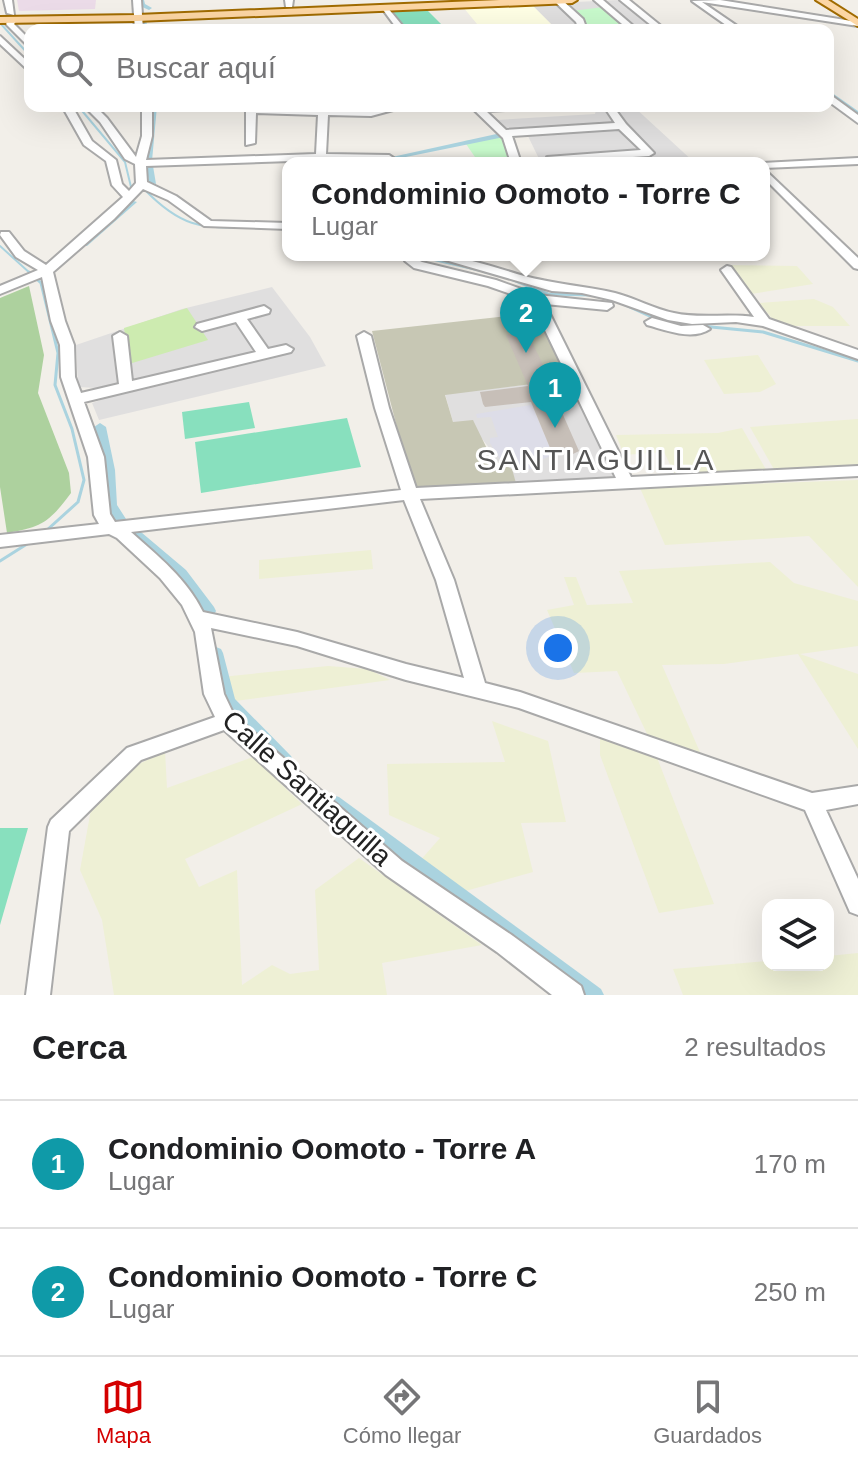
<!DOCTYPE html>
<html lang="es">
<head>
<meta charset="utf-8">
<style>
  body { margin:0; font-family:Arial,sans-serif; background:#f2f2f2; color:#202124 }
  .controls { position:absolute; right:24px; bottom:24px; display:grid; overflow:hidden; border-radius:16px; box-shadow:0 8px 32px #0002 }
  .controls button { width:72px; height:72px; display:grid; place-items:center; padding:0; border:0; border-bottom:2px solid #e0e0e0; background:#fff; color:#202124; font:40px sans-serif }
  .you { position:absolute; left:558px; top:648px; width:28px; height:28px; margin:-20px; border:6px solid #fff; border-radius:50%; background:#1a73e8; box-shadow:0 0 0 12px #1a73e833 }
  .badge { display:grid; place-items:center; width:52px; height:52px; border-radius:50%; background:#d40000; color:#fff; font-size:26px; font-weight:700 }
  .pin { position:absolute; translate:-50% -66px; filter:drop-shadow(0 2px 4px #0008) }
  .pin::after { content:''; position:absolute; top:42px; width:28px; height:24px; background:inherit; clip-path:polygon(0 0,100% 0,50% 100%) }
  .popup { position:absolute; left:282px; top:157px; width:488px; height:104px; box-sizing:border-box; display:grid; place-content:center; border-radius:16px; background:#fff; filter:drop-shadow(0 2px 6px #0005); font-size:26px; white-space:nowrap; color:#757577 }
  .popup b { font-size:30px; color:#202124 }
  .popup::after { content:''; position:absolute; left:50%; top:100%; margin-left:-16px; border:16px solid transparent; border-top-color:#fff }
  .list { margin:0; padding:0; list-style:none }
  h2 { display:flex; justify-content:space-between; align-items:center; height:104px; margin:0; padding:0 32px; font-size:34px }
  h2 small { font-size:26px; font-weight:400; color:#757577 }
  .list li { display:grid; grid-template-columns:52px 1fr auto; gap:24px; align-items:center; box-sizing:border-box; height:128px; padding:0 32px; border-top:2px solid #e0e0e0 }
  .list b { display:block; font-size:30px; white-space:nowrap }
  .list p { margin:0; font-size:26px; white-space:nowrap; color:#757577 }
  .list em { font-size:26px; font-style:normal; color:#757577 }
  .icon { flex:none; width:44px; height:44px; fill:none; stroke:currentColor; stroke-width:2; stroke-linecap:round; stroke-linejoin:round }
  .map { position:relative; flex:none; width:858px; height:995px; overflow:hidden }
  .search { position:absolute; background:#fff; box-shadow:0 8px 32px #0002; left:24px; right:24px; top:24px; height:88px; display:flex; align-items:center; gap:20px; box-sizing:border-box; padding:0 28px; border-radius:16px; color:#757577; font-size:30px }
  .sheet { height:360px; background:#fff }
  nav { display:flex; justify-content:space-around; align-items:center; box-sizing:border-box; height:112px; border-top:2px solid #e0e0e0; background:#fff; font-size:22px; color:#757577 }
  nav a { display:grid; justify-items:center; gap:4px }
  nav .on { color:#d40000 }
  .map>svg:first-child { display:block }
  .residential { fill:#e0dfdf }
  .industrial { fill:#ebdbe8 }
  .education { fill:#ffffe5 }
  .construction { fill:#c7c7b4 }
  .farmland { fill:#eef0d5 }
  .grass { fill:#cdebb0 }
  .forest { fill:#add19e }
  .park { fill:#c8facc }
  .pitch { fill:#88e0be }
  .plaza { fill:#dddde8 }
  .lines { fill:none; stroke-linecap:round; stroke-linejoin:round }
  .stream-far1 { stroke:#aad3df; stroke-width:2 }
  .stream { stroke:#aad3df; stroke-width:3 }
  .canal { fill:#aad3df; fill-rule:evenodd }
  .building { fill:#c7bfb8 }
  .minor-casing { stroke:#a9a9a9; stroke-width:4 }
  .major-casing { stroke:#a06b00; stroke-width:4 }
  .minor { fill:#fff; fill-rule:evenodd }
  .major { fill:#fcd6a4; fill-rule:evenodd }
  .labels { text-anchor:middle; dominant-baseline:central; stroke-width:6; stroke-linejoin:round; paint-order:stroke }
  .street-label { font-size:28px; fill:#222; stroke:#fff }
  .neighbourhood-label { font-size:30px; letter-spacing:2px; fill:#555; stroke:#fff }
</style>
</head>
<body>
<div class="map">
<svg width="858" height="995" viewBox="0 0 858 995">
  <rect width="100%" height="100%" fill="#f2efe9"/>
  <!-- residential -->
  <g class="residential">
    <path d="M619,0l37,30h-99l-26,-26z"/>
    <path d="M597,106h36l62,57h-154l-14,-29 -21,-4 -10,-10 99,-6z"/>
    <path d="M272,287l38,50 16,29 -227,54 -7,-17 9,-3 -5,-12 -18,-1 -2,-42 106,-36z"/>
    <path d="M571,379l47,99 -102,5 -5,-13 -19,-11 -2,-10 -14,-18 -23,-9 -8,-28z"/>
  </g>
  <!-- industrial -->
  <path class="industrial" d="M17,0h79l-1,9 -76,2z"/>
  <!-- education -->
  <path class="education" d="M531,4l26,26h-75l-19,-23z"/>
  <!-- construction -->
  <path class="construction" d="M535,313l36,66 -126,16 8,27 20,-2 19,39 20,10 4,14 -103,6 -41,-158z"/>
  <!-- farmland -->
  <g class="farmland">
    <path d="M728,265l69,1 16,18 -62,10z"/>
    <path d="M814,299l19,8 17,19h-64l-12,-5 -15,-18z"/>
    <path d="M758,355l18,29 -16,8 -36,2 -20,-34z"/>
    <path d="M858,419v50l-82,4 -26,-46z"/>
    <path d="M742,428l26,45 -92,4 -12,-25 -40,3 -8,-20 102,-2z"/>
    <path d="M858,480v107l-49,-51 -144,9 -25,-57z"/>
    <path d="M371,550l2,19 -114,10v-19z"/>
    <path d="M770,562l24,21 64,18v45l-58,8 58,20v75l-60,-95 -74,10 -62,1 41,94 -54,-21 -32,-67 -43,2 -27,-63 27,-5 -10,-28h12l11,28 46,-2 -14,-32z"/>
    <path d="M328,666l40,3 22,11 -162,22 -7,-25z"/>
    <path d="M492,721l56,20 18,81 -45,1 12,49 -71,20 -44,-29 22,-25 -51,-23 -2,-51 118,-2z"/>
    <path d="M600,738l56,17 58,149 -55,9 -59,-158z"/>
    <path d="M165,751l2,37 86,-31 49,47 -117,55 14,28 38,-17 5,115 30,-20 18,9 29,-4 -4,-80 44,-32 123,87 -100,18 5,32h-273l-12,-75 -22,-50 12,-66 41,-37z"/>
    <path d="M858,953v42h-175l-10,-26 95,-8v4h60v-9z"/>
  </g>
  <!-- grass -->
  <path class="grass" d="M187,308l21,32 -79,24 -5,-36z"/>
  <!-- forest -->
  <path class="forest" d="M29,286l15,69 -6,38 31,80 2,20c-22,29 -28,34 -64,40l-7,-46v-189z"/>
  <!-- park -->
  <g class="park">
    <path d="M604,7l20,21 5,1 -42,1 -16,-19z"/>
    <path d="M503,136l9,27h-33l-15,-22z"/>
  </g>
  <!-- pitch -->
  <g class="pitch">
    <path d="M426,9l19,19 -37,2 -18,-20z"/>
    <path d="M249,402l6,26 -70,11 -3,-27z"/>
    <path d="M347,418l14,49 -160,26 -6,-51z"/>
    <path d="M0,828h28l-28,97z"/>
  </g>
  <!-- plaza -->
  <path class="plaza" d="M537,404l-4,4 20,47 -17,7 2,7h-21l-14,-5 -13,-21v-5l8,-1 -7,-20 -14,1 -1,-4z"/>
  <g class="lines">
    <!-- stream-far1 -->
    <g class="stream-far1">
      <path d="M0,23l30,33"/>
      <path d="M78,106l47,56 6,25"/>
      <path d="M145,190c34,35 56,40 103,37"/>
      <path d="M0,246l31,28"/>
      <path d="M413,255l81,19"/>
    </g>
    <!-- stream -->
    <g class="stream">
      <path d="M29,272l12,11 17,70 -3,32 17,44 12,51 -6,22 -31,28"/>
      <path d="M485,272l10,2"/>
      <path d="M506,277l42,17 43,1"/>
      <path d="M621,303l35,16 29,7"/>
      <path d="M701,326l62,6 95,29"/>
      <path d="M0,561l27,-17"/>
    </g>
    <!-- canal -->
    <g class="canal">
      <path d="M138,0h6l1,4 7,4 -3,2 -9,-4z"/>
      <path d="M143,18l3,2 2,10h-6l-2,-10z"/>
      <path d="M828,90l30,21v6l-30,-22z"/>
      <path d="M149,106h8l-5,55 -4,2 -4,-2z"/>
      <path d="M501,133h3v4l-108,22 -4,-2z"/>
      <path d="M146,164l7,2 3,18 -7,-2z"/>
      <path d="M130,200l7,2 -50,44h-6v-4z"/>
      <path d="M100,423l6,4 9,43 2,35 9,14 -6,4 -4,-1 -11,-17 -2,-35 -9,-43z"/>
      <path d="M131,526l4,1 51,43 28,37 2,4 -2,4 -5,1 -5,-1 -28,-39 -49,-43 -2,-3 2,-3z"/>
      <path d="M216,647l5,2 2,4 12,46 56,57 3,5 -3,5 -5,2 -5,-2 -58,-60 -14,-53 2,-4z"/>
      <path d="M333,795l6,2 262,192 3,6h-24l-253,-188 -2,-5 2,-5z"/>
    </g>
  </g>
  <!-- building -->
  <path class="building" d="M527,332l27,55 2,12 23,52 -6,3 -20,1 -22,-53 -46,5 -2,-3 -3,-12 48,-6 -22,-51z"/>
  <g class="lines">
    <defs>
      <g id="minor">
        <path d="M4,0h8l2,15 -7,-2z"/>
        <path d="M133,0h8l2,30h-8z"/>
        <path d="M285,0h8l-1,7h-6z"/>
        <path d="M562,0l21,19 4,11h-8l-3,-8 -22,-21z"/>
        <path d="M594,0h9l35,30h-9z"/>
        <path d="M620,0h9l37,30h-9z"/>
        <path d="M720,0l138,22v4l-156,-24 41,28h-10l-41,-29z"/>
        <path d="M381,7h6l19,23h-8z"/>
        <path d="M11,17l7,2 -4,5 16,16v8l-24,-24z"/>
        <path d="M0,36l30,28v8l-30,-28z"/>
        <path d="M828,93l30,22v8l-30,-22z"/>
        <path d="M62,106h10l20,35 24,19 6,24 7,7 7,-8 -1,-19 -10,-5 -25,-37 -16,-16h11l12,12 29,39 6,-21v-30h10v30l-6,24 170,-6 2,-39 -62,-2 -1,30 -9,2v-35l5,-3 120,3 37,-4 -37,10 -43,-1 -2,39 63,1 12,8 -80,-3 -175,6 1,16 29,14 35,25 77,2v6l-84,-3 -36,-26 -25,-11 -29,30 -61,53 12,49 9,24 1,32 6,16 38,-9 -6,-48 7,-4 7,4 5,45 124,-29 -20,-30 -34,9 -7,-4 2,-3 67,-18 6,4 -1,3 -22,6 21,30 18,-4 7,4 -2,3 -207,50 20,55 6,57 5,8 286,-32 -26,-82 -18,-72 7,-4 7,4 18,72 27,80 200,-10 -85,-177 -43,-15 -74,-18 -9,-7 3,-6h12l-2,5 4,2 74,18 42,15 74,8 1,3 -6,4 -62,-6 86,173 227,-11v10l-438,23 34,81 31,103 35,9 292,101 46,-7v18l-32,6 32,69v36l-8,-3 -45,-102 -286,-102 -113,-28 -109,-34 -86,-18 13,66 10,21 168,146 111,75 68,50 3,9h-32l-55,-43 -111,-77 -162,-145 -83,30 -72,71 -19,164h-24l22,-168 3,-7 76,-72 88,-31 -11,-23 -9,-62 -13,-27 -22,-27 -43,-40 -8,-4 -109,13v-12l99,-11 -5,-9 -6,-58 -27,-80 -1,-32 -9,-24 -9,-44 -42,17v-8l38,-16 -22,-13 -16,-22 1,-3h8l15,19 22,14 77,-68 -11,-12 -6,-24 -22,-16zM404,500l32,80 28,98 -58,-14 -109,-32 -94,-20c-16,-33 -45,-56 -72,-80z"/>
        <path d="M470,106h61l-5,3 -40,2 20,19 109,-7 -8,-12 8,-2 11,15 28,29 -5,3 -98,6 -4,-1v-4l94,-7 -22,-21 -107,7 9,27h-10l-8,-25z"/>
        <path d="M858,158v6l-94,4v-5h-4z"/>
        <path d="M764,169l94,89v11l-4,-1 -90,-90z"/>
        <path d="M428,255c33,0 65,12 96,21 30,8 61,10 91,17 20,5 39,16 59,20 26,6 53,0 80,4l-33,-47 6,-4 4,1 38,52 89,31v9l-95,-33 -27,-4 -44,2 -24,-4 -56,-20 -30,-7 -30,-2z"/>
        <path d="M652,318l29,8 22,-1 7,4c-18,12 -44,1 -63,-4l-2,-3z"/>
      </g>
      <g id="major">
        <path d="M500,0h77l-5,3 -435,18 -137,2v-6l137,-2z"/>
        <path d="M816,0h12l30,19v7z"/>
      </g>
    </defs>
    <!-- minor casing -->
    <use href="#minor" class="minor-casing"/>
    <!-- major casing -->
    <use href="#major" class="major-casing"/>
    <!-- minor -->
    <use href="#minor" class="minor"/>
    <!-- major -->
    <use href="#major" class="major"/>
  </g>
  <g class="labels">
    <!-- street labels -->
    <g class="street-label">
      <text transform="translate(307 788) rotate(42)">Calle Santiaguilla</text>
    </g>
    <!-- neighbourhood labels -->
    <g class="neighbourhood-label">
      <text x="596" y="459">SANTIAGUILLA</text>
    </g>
  </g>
</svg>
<div class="controls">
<button><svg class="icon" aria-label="layers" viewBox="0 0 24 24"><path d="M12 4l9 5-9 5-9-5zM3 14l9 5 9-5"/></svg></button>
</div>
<div class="you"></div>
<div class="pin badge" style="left:555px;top:428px;background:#0f9aa8">1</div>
<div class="pin badge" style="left:526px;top:353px;background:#0f9aa8">2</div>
<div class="popup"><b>Condominio Oomoto - Torre C</b>Lugar</div>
<div class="search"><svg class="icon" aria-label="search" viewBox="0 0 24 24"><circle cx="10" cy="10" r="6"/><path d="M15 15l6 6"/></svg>Buscar aquí</div>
</div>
<section class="sheet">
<h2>Cerca<small>2 resultados</small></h2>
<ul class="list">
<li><span class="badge" style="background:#0f9aa8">1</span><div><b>Condominio Oomoto - Torre A</b><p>Lugar</p></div><em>170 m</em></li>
<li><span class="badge" style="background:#0f9aa8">2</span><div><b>Condominio Oomoto - Torre C</b><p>Lugar</p></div><em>250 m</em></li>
</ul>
</section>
<nav>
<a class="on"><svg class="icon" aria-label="map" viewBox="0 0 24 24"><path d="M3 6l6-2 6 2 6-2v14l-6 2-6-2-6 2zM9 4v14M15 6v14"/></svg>Mapa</a>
<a><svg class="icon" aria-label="directions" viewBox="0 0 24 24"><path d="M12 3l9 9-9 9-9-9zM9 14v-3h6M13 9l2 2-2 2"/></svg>Cómo llegar</a>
<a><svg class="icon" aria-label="saved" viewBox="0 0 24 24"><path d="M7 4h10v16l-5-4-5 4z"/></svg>Guardados</a>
</nav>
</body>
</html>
